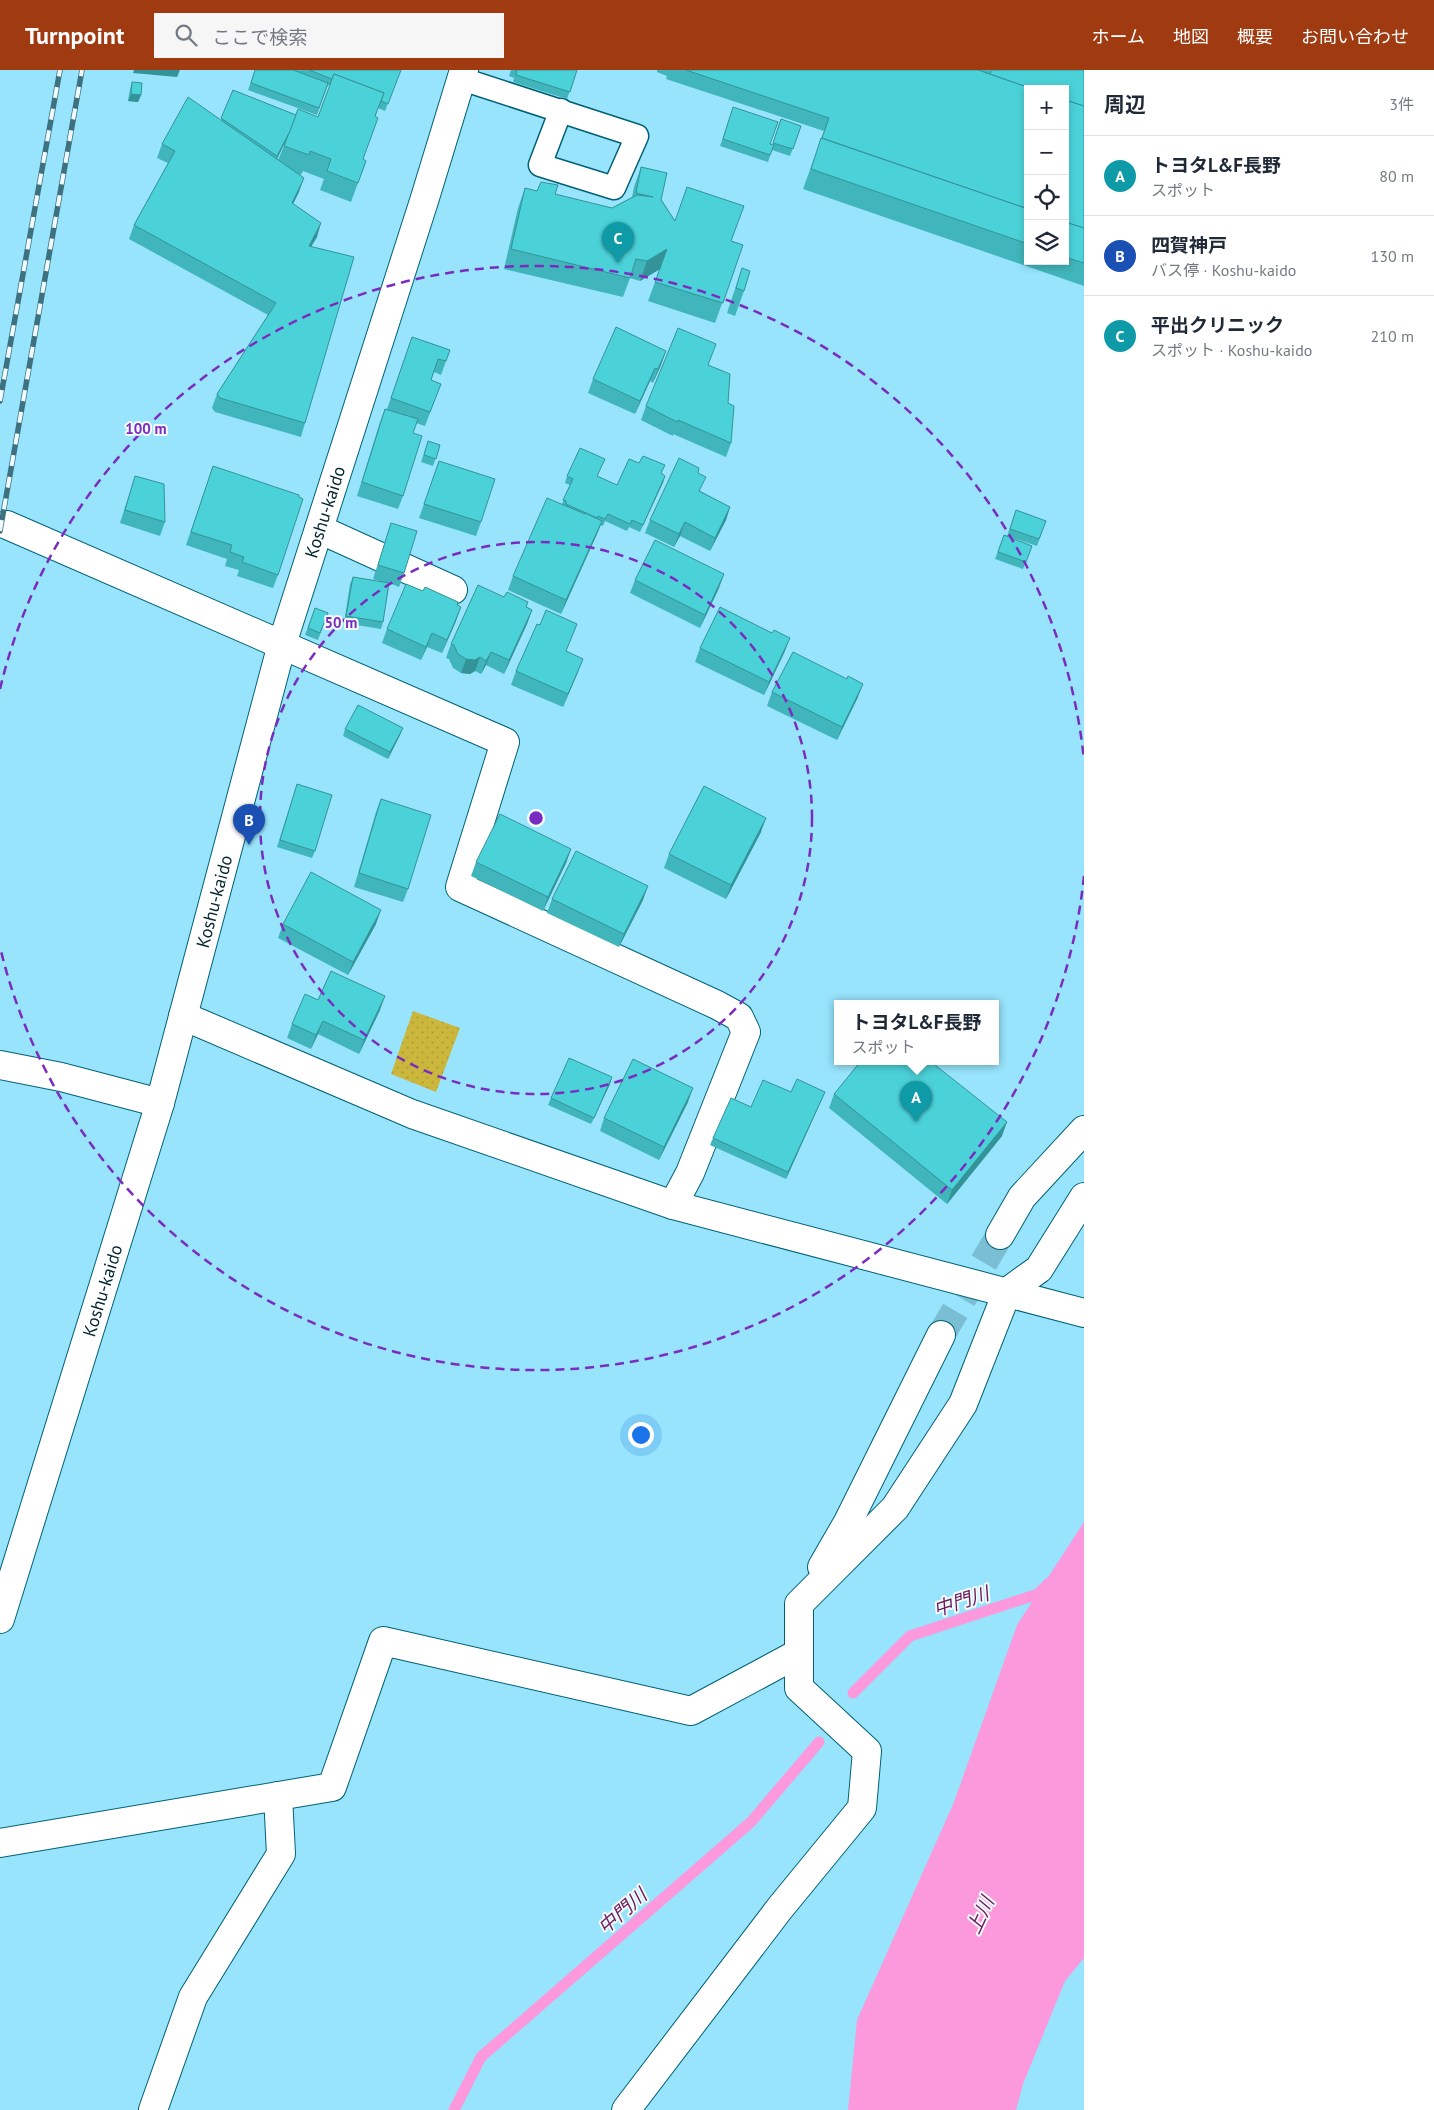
<!DOCTYPE html>
<html lang="ja">
<head>
<meta charset="utf-8">
<style>
  body { margin:0; font-family:"PT Sans","Noto Sans JP",sans-serif; background:#f6f6f7; color:#1f2937 }
  .controls { position:absolute; right:15px; top:15px; display:grid; overflow:hidden; border-radius:0px; box-shadow:0 2px 8px #0003 }
  .controls button { width:45px; height:45px; display:grid; place-items:center; padding:0; border:0; border-bottom:1px solid #e0e1e3; background:#fff; color:#1f2937; font:25px sans-serif }
  .you { position:absolute; left:640px; top:1364px; width:18px; height:18px; margin:-12px; border:4px solid #fff; border-radius:50%; background:#1a73e8; box-shadow:0 0 0 8px #1a73e833 }
  .badge { display:grid; place-items:center; width:32px; height:32px; border-radius:50%; background:#a03a11; color:#fff; font-size:16px; font-weight:700 }
  .pin { position:absolute; translate:-50% -41px; filter:drop-shadow(0 1px 2px #0008) }
  .pin::after { content:''; position:absolute; top:26px; width:18px; height:15px; background:inherit; clip-path:polygon(0 0,100% 0,50% 100%) }
  .popup { position:absolute; left:834px; top:930px; width:165px; height:65px; box-sizing:border-box; display:grid; place-content:center; border-radius:0px; background:#fff; filter:drop-shadow(0 1px 4px #0005); font-size:16px; white-space:nowrap; color:#747a83 }
  .popup b { font-size:19px; color:#1f2937 }
  .popup::after { content:''; position:absolute; left:50%; top:100%; margin-left:-10px; border:10px solid transparent; border-top-color:#fff }
  .list { margin:0; padding:0; list-style:none }
  h2 { display:flex; justify-content:space-between; align-items:center; height:65px; margin:0; padding:0 20px; font-size:21px }
  h2 small { font-size:16px; font-weight:400; color:#747a83 }
  .list li { display:grid; grid-template-columns:32px 1fr auto; gap:15px; align-items:center; box-sizing:border-box; height:80px; padding:0 20px; border-top:1px solid #e0e1e3 }
  .list b { display:block; font-size:19px; white-space:nowrap }
  .list p { margin:0; font-size:16px; white-space:nowrap; color:#747a83 }
  .list em { font-size:16px; font-style:normal; color:#747a83 }
  .icon { flex:none; width:28px; height:28px; fill:none; stroke:currentColor; stroke-width:2; stroke-linecap:round; stroke-linejoin:round }
  .map { position:relative; flex:none; width:1084px; height:2040px; overflow:hidden }
  header { display:flex; align-items:center; gap:30px; box-sizing:border-box; height:70px; padding:0 25px; background:#a03a11; color:#fff }
  header strong { font-size:24px }
  nav { display:flex; gap:28px; margin-inline-start:auto; font-size:18px }
  .search { width:350px; height:45px; background:#f6f6f7; display:flex; align-items:center; gap:12px; box-sizing:border-box; padding:0 18px; border-radius:0px; color:#747a83; font-size:19px }
  main { display:flex }
  aside { flex:1; background:#fff }
  .map>svg:first-child { display:block }
  .grass { fill:url(#grass-dots) }
  .water { fill:#fc99dd }
  .lines { fill:none; stroke-linecap:round; stroke-linejoin:round }
  .stream { stroke:#fc99dd; stroke-width:11 }
  .minor-tunnel { stroke:#7abed3; stroke-width:28; stroke-dasharray:28 14; stroke-linecap:butt }
  .service-casing { stroke:#006176; stroke-width:25 }
  .minor-casing { stroke:#006176; stroke-width:30 }
  .tertiary-casing { stroke:#006176; stroke-width:30 }
  .trunk-casing { stroke:#006176; stroke-width:30 }
  .service { stroke:#fff; stroke-width:22 }
  .minor { stroke:#fff; stroke-width:28 }
  .tertiary { stroke:#fff; stroke-width:28 }
  .trunk { stroke:#fff; stroke-width:28 }
  .rail-casing { stroke:#3e7180; stroke-width:5.5 }
  .rail { stroke:#f1fafd; stroke-width:4; stroke-dasharray:11; stroke-linecap:butt }
  .wall { fill:#40b5bb; fill-rule:evenodd }
  .shaded-wall { fill:#349398 }
  .building { fill:#4bd2d9; stroke:#349398 }
  .ring { fill:none; stroke:#7b2cbf; stroke-width:2.5; stroke-dasharray:9 6 }
  .labels { text-anchor:middle; dominant-baseline:central; stroke-width:4; stroke-linejoin:round; paint-order:stroke }
  .street-label { font-size:18px; fill:#04262f; stroke:#f1fafd }
  .water-label { font-size:19px; font-style:italic; fill:#6e195a; stroke:#f1fafd }
  .centre { fill:#7b2cbf; stroke:#f1fafd; stroke-width:2.5 }
  .ring-label { font-size:15px; text-anchor:middle; font-weight:bold; fill:#7b2cbf; stroke:#f1fafd; stroke-width:4; stroke-linejoin:round; paint-order:stroke }
</style>
</head>
<body>
<header>
<strong>Turnpoint</strong>
<div class="search"><svg class="icon" aria-label="search" viewBox="0 0 24 24"><circle cx="10" cy="10" r="6"/><path d="M15 15l6 6"/></svg>ここで検索</div>
<nav><a>ホーム</a><a>地図</a><a>概要</a><a>お問い合わせ</a></nav>
</header>
<main>
<div class="map">
<svg width="1084" height="2040" viewBox="0 0 1084 2040">
  <defs>
    <pattern id="grass-dots" width="8" height="8" patternUnits="userSpaceOnUse" patternTransform="scale(1.25)"><rect width="8" height="8" fill="#ccb73d"/><path d="M2 2h.1M6 6h.1" fill="none" stroke="#ae9d36" stroke-width="1.8" stroke-linecap="round"/></pattern>
  </defs>
  <rect width="100%" height="100%" fill="#97e4fc"/>
  <!-- grass -->
  <path class="grass" d="M413,941l47,17 -24,64 -45,-18z"/>
  <!-- water -->
  <path class="water" d="M1084,1452v436l-19,23 -42,103 -7,26h-168l9,-90 97,-218 63,-177z"/>
  <g class="lines">
    <!-- stream -->
    <g class="stream">
      <path d="M853,1623l57,-57 128,-42 11,-11"/>
      <path d="M454,2040l27,-53 270,-235 68,-80"/>
    </g>
    <!-- minor-tunnel -->
    <path class="minor-tunnel" d="M941,1265l59,-100"/>
    <defs>
      <path id="service" d="M462,9l175,57 -23,52 -74,-23 21,-55"/>
      <g id="minor">
        <path d="M7,455l498,217 -45,145 257,118 22,12 7,15 -56,141 -17,32"/>
        <path d="M319,459l134,61"/>
        <path d="M0,995l61,12 99,26"/>
        <path d="M1000,1165l22,-38 62,-67"/>
        <path d="M822,1497l26,-45 93,-187"/>
        <path d="M0,1773l332,-56 51,-146 308,70 108,-58"/>
        <path d="M153,2040l40,-113 88,-143 -3,-58"/>
        <path d="M626,2040l154,-202 82,-100 5,-57 -68,-63v-84l96,-96 68,-104 44,-112 32,-23 45,-72"/>
      </g>
      <path id="tertiary" d="M183,946l229,98 261,91 411,108"/>
      <g id="trunk">
        <path id="s1" d="M0,1549l160,-516 122,-459 142,-443 40,-131"/>
      </g>
    </defs>
    <!-- service casing -->
    <use href="#service" class="service-casing"/>
    <!-- minor casing -->
    <use href="#minor" class="minor-casing"/>
    <!-- tertiary casing -->
    <use href="#tertiary" class="tertiary-casing"/>
    <!-- trunk casing -->
    <use href="#trunk" class="trunk-casing"/>
    <!-- service -->
    <use href="#service" class="service"/>
    <!-- minor -->
    <use href="#minor" class="minor"/>
    <!-- tertiary -->
    <use href="#tertiary" class="tertiary"/>
    <!-- trunk -->
    <use href="#trunk" class="trunk"/>
    <defs>
      <g id="rail">
        <path d="M0,331l60,-331"/>
        <path d="M0,461l82,-461"/>
      </g>
    </defs>
    <!-- rail casing -->
    <use href="#rail" class="rail-casing"/>
    <!-- rail -->
    <use href="#rail" class="rail"/>
  </g>
  <!-- wall -->
  <g class="wall">
    <path d="M255,0h146l-16,41 -7,-3 -15,51 3,2 -15,41 -31,-12 4,-11 -21,-8 -2,4 -4,-2 2,19 -6,12 24,33 -6,9 -6,177 -4,14 -86,-25 -3,-4 5,-14 51,-79 -139,-76 5,-14 34,-62 -11,-5 5,-14 59,-24 12,-30 63,25 22,2 12,-31 -2,-1 -11,30 -69,-25zM286,69l-2,7 -6,14 -1,-1z"/>
    <path d="M511,0h66l-10,29 -54,-17 1,-4 -5,-2z"/>
    <path d="M657,0h334l-1,4 94,-4v216l-281,-97 21,-58 -158,-52 1,-3 -10,-4zM1028,19h37v172h-37z"/>
    <path d="M132,12l9,13 -3,7 -10,-1 2,-12z"/>
    <path d="M733,37l37,37 2,1 9,-26 20,7 -11,30 -18,-6 -4,12 -48,-16z"/>
    <path d="M641,97l34,54 68,24 -28,78 -67,-22 12,-32 -20,12 -10,-3 -7,19 -119,-28 14,-61 7,-20 87,20 20,-11 2,-10z"/>
    <path d="M742,198l2,23 -9,25 -8,-3z"/>
    <path d="M412,267l38,13 -9,25 -7,-3 -3,8 10,4 -16,42 -9,-3 -3,10 -10,63 -5,13 -41,-13 23,-74 5,-13h2z"/>
    <path d="M666,281l-5,14 -8,18 -3,-2 -15,33 -47,-21 5,-14z"/>
    <path d="M708,295l20,38 3,40 -5,14 -53,-23v2l-32,-16 5,-14z"/>
    <path d="M428,371l12,4 -7,21 -12,-4z"/>
    <path d="M605,389l-8,17 20,9 45,-11 3,2 -25,56 -11,-5 -2,4 -22,-10 -2,5 -2,-1 -4,9 -36,80 -53,-24 5,-14 49,-72 8,-19 -5,-2 2,-7z"/>
    <path d="M439,391l42,61 -5,14 -57,-18z"/>
    <path d="M213,396l65,109 -5,13 -36,-12 2,-6 -14,-4 2,-7 -41,-14z"/>
    <path d="M698,403l2,18 30,16 -4,13 -16,31 -30,-15 -6,11 -29,-14 5,-13z"/>
    <path d="M135,406l30,46 -5,14 -40,-13z"/>
    <path d="M1016,440l30,11 -9,25 -30,-10z"/>
    <path d="M391,453l13,50 -5,14 -10,-4 -6,39 -2,7 -37,-6 6,-39 3,-7 30,5 -10,-3z"/>
    <path d="M1004,465l28,11 -9,23 -28,-10z"/>
    <path d="M635,510l84,8 -19,40 -70,-35z"/>
    <path d="M457,535l-1,16 -14,32 -15,-6 -6,13 -39,-17 5,-14z"/>
    <path d="M527,537l5,3 -5,14 -23,50 -18,-9 -5,9 -6,-3 -5,3 -9,-1 -8,-5 -4,-9 -3,-1 5,-14z"/>
    <path d="M315,538l13,5 -10,27 -13,-5z"/>
    <path d="M577,554l-11,27 12,21 -15,35 -52,-22 5,-14 24,-46z"/>
    <path d="M700,578l85,3 -21,44 -69,-33z"/>
    <path d="M772,622l86,5 -21,43 -70,-34z"/>
    <path d="M345,659l55,6 -12,24 -45,-23z"/>
    <path d="M297,714l18,67 -3,7 -35,-11z"/>
    <path d="M381,729l27,90 -5,13 -49,-15 22,-75z"/>
    <path d="M761,762l-35,67 -62,-31 5,-14z"/>
    <path d="M571,779l-5,14 -23,48 -72,-35 5,-14z"/>
    <path d="M552,829l91,1 -24,47 -72,-34z"/>
    <path d="M283,854h93l-28,51 -70,-37z"/>
    <path d="M318,930l62,10 -21,44 -41,-20 -7,15 -24,-11 5,-14z"/>
    <path d="M610,1014l-19,40 -43,-19 3,-7z"/>
    <path d="M791,1022h34l-39,87 -76,-34 3,-7z"/>
    <path d="M834,1024l168,42 -55,68 -118,-96z"/>
    <path d="M688,1032l-29,58 -59,-29 4,-13z"/>
  </g>
  <!-- shaded-wall -->
  <g class="shaded-wall">
    <path d="M134,0h46l-3,7 -44,-4z"/>
    <path d="M131,24l10,1 -3,7 -10,-1z"/>
    <path d="M297,45l-2,7 -20,41 2,-7z"/>
    <path d="M304,108l-5,14 -12,24 5,-13z"/>
    <path d="M321,153l-4,14 -13,22 5,-13z"/>
    <path d="M667,179l-7,20 -20,12 7,-20z"/>
    <path d="M666,281l-5,14 -8,18 5,-14z"/>
    <path d="M655,298l-5,13 -15,33 5,-13z"/>
    <path d="M665,406l-2,7 -23,49 3,-7z"/>
    <path d="M730,437l-4,13 -16,31 5,-13z"/>
    <path d="M602,451l-5,13 -36,80 5,-14z"/>
    <path d="M685,452l-5,14 -6,11 5,-13z"/>
    <path d="M724,504l-5,14 -19,40 5,-13z"/>
    <path d="M461,537l-5,14 -14,32 5,-13z"/>
    <path d="M532,540l-5,14 -23,50 5,-14z"/>
    <path d="M432,563l-5,14 -6,13 5,-13z"/>
    <path d="M790,568l-5,13 -21,44 5,-13z"/>
    <path d="M491,582l-5,13 -5,9 5,-13z"/>
    <path d="M480,587l-5,14 -5,3 -9,-1 5,-14z"/>
    <path d="M583,589l-5,13 -15,35 5,-13z"/>
    <path d="M863,614l-5,13 -21,43 5,-13z"/>
    <path d="M403,658l-3,7 -12,24 2,-7z"/>
    <path d="M766,748l-5,14 -35,67 5,-14z"/>
    <path d="M571,779l-5,14 -23,48 5,-14z"/>
    <path d="M648,816l-5,14 -24,47 5,-13z"/>
    <path d="M381,840l-5,14 -28,51 5,-13z"/>
    <path d="M385,926l-5,14 -21,44 5,-14z"/>
    <path d="M323,951l-5,13 -7,15 5,-14z"/>
    <path d="M612,1007l-2,7 -19,40 3,-6z"/>
    <path d="M693,1018l-5,14 -29,58 5,-13z"/>
    <path d="M825,1022l-3,7 -36,80 2,-7z"/>
    <path d="M1007,1052l-5,14 -55,68 5,-14z"/>
  </g>
  <!-- building -->
  <g class="building">
    <path d="M255,0h38l35,13 -9,25 -68,-25z"/>
    <path d="M309,0h92l-13,34 -7,-3 3,-8 -50,-19 -2,5z"/>
    <path d="M515,0h62l-7,22 -54,-17 1,-4z"/>
    <path d="M686,0h292l55,19h-5v120l-206,-71 7,-20z"/>
    <path d="M992,0h92v36l-19,-6v-11h-32l-43,-15z"/>
    <path d="M334,4l50,19 -9,23 3,2 -15,41 3,2 -8,22 -31,-12 4,-12 -21,-8 -1,4 -25,-9 14,-37 20,8z"/>
    <path d="M132,12l10,1 -1,12 -10,-1z"/>
    <path d="M233,20l63,25 -6,16 -13,25 -56,-38z"/>
    <path d="M188,27l116,81 -12,25 29,20 -12,23 45,11 -49,166 -85,-25 -3,-4 59,-91 -142,-78 41,-74 -13,-7z"/>
    <path d="M1065,30l19,6v122l-19,-6z"/>
    <path d="M733,37l45,15 -8,22 4,1 -4,10 -47,-16z"/>
    <path d="M781,49l20,7 -8,23 -20,-6z"/>
    <path d="M821,68l207,71v35l-217,-75z"/>
    <path d="M641,97l26,6 -6,27 14,21 12,-34 57,19 -13,35 12,4 -20,58 -68,-21 12,-33 -20,12 -11,-2 -6,19 -119,-29 14,-61 12,3 4,-9 17,3 -3,9 57,14 25,-13 16,2 -17,-4z"/>
    <path d="M1065,152l19,6v35l-19,-6z"/>
    <path d="M742,198l8,3 -6,20 -8,-3z"/>
    <path d="M616,257l50,24 -8,18 -3,-1 -15,33 -47,-22z"/>
    <path d="M678,258l38,16 -8,21 22,9 -2,29 6,3 -3,37 -53,-23 -1,2 -31,-16z"/>
    <path d="M412,267l38,13 -4,11 -8,-2 -7,21 10,4 -11,28 -39,-14z"/>
    <path d="M385,339l33,10 -5,14 9,3 -19,60 -41,-14z"/>
    <path d="M428,371l12,4 -4,14 -12,-4z"/>
    <path d="M580,378l25,11 -8,17 20,9 12,-26 10,4 4,-7 22,9 -4,8 4,3 -22,49 -11,-5 -2,4 -22,-10 -3,5 -7,-3 -1,2 -31,-14v-3l-3,-1 10,-21 -6,-3z"/>
    <path d="M679,388l20,10 -1,5 8,4 -7,14 31,16 -15,31 -30,-16 -6,12 -29,-14z"/>
    <path d="M439,391l56,18 -14,43 -57,-18z"/>
    <path d="M213,396l86,29v2l4,2 -25,76 -36,-13 2,-5 -14,-5 2,-7 -41,-13z"/>
    <path d="M135,406l29,8 1,38 -40,-12z"/>
    <path d="M547,428l38,16v-1l17,8 -36,79 -53,-24z"/>
    <path d="M1016,440l30,11 -7,18 -29,-10z"/>
    <path d="M391,453l26,8 -13,42 -26,-8z"/>
    <path d="M1004,465l28,11 -6,16 -28,-10z"/>
    <path d="M655,470l69,34 -19,41 -70,-35z"/>
    <path d="M353,507l36,6 -6,39 -37,-6z"/>
    <path d="M406,514l17,7 2,-4 33,15 -1,3 4,2 -14,33 -15,-7 -6,14 -39,-18z"/>
    <path d="M478,515l26,12 3,-5 21,10 -2,5 6,3 -23,50 -18,-8 -5,9 -6,-4 -5,3 -9,-1 -8,-5 -4,-9 -3,-1z"/>
    <path d="M720,537l52,26 2,-3 16,8 -21,44 -69,-34z"/>
    <path d="M315,538l13,5 -8,20 -12,-5z"/>
    <path d="M546,540l31,14 -11,27 17,8 -15,35 -52,-23 21,-47 3,1z"/>
    <path d="M793,582l54,27 1,-3 15,8 -21,43 -70,-35z"/>
    <path d="M358,635l45,23 -13,24 -45,-23z"/>
    <path d="M297,714l35,11 -17,56 -35,-11z"/>
    <path d="M704,716l62,32 -35,67 -62,-31z"/>
    <path d="M381,729l50,16 -23,74 -49,-16z"/>
    <path d="M500,744l71,35 -23,48 -72,-35z"/>
    <path d="M576,781l72,35 -24,48 -72,-35z"/>
    <path d="M311,802l70,38 -28,52 -70,-38z"/>
    <path d="M331,901l54,25 -21,44 -41,-19 -7,14 -24,-11 13,-30 13,6z"/>
    <path d="M569,988l43,19 -18,41 -43,-20z"/>
    <path d="M633,989l60,29 -29,59 -60,-29z"/>
    <path d="M861,991h69l77,61 -55,68 -118,-96z"/>
    <path d="M797,1009l28,13 -37,80 -75,-34 18,-40 20,9 12,-27 28,12z"/>
  </g>
  <!-- distance rings -->
  <g class="ring">
    <circle cx="536" cy="748" r="276"/>
    <path d="M1084 806A551 551 0 0 1 0 877M0 619A551 551 0 0 1 1084 690"/>
  </g>
  <g class="labels">
    <!-- street labels -->
    <g class="street-label">
      <text stroke="none"><textPath href="#s1" startOffset="1154">Koshu-kaido</textPath></text>
      <text stroke="none"><textPath href="#s1" startOffset="749">Koshu-kaido</textPath></text>
      <text stroke="none"><textPath href="#s1" startOffset="344">Koshu-kaido</textPath></text>
    </g>
    <!-- water labels -->
    <g class="water-label">
      <text transform="translate(961 1531) rotate(-18)">中門川</text>
      <text transform="translate(622 1841) rotate(-41)">中門川</text>
      <text transform="translate(980 1845) rotate(-65)">上川</text>
    </g>
  </g>
  <circle cx="536" cy="748" r="8" class="centre"/>
  <g class="ring-label">
    <text x="146" y="364">100 m</text>
    <text x="341" y="558">50 m</text>
  </g>
</svg>
<div class="controls">
<button>+</button>
<button>−</button>
<button><svg class="icon" aria-label="locate" viewBox="0 0 24 24"><circle cx="12" cy="12" r="6"/><path d="M12 2v4M12 18v4M2 12h4M18 12h4"/></svg></button>
<button><svg class="icon" aria-label="layers" viewBox="0 0 24 24"><path d="M12 4l9 5-9 5-9-5zM3 14l9 5 9-5"/></svg></button>
</div>
<div class="you"></div>
<div class="pin badge" style="left:916px;top:1052px;background:#0f9aa8">A</div>
<div class="popup"><b>トヨタL&amp;F長野</b>スポット</div>
<div class="pin badge" style="left:249px;top:775px;background:#1a4fb4">B</div>
<div class="pin badge" style="left:618px;top:193px;background:#0f9aa8">C</div>
</div>
<aside>
<h2>周辺<small>3件</small></h2>
<ul class="list">
<li><span class="badge" style="background:#0f9aa8">A</span><div><b>トヨタL&amp;F長野</b><p>スポット</p></div><em>80 m</em></li>
<li><span class="badge" style="background:#1a4fb4">B</span><div><b>四賀神戸</b><p>バス停 · Koshu-kaido</p></div><em>130 m</em></li>
<li><span class="badge" style="background:#0f9aa8">C</span><div><b>平出クリニック</b><p>スポット · Koshu-kaido</p></div><em>210 m</em></li>
</ul>
</aside>
</main>
</body>
</html>
